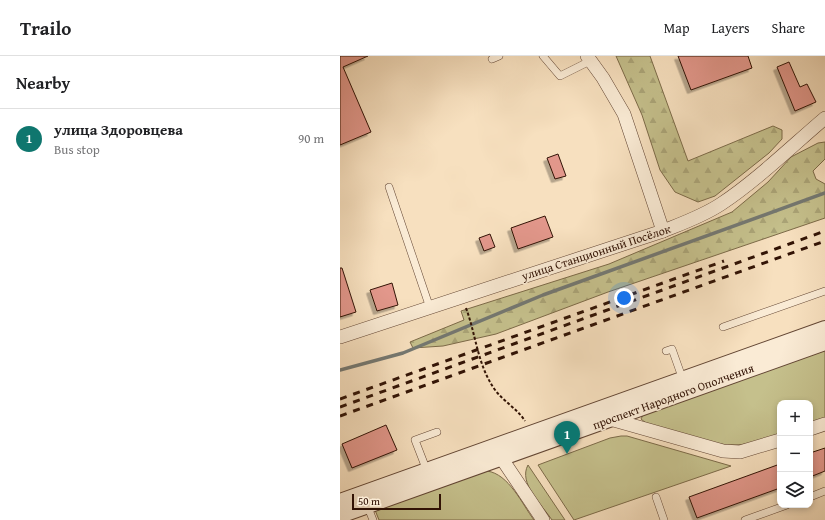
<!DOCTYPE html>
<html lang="en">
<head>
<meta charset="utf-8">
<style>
  body { margin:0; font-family:"Gentium Book Plus",serif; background:#f6f6f6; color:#202124 }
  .controls { position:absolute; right:12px; bottom:12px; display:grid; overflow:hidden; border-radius:8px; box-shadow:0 2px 6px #0003 }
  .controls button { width:36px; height:36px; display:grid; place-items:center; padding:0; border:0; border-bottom:1px solid #e0e0e0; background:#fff; color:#202124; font:20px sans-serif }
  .scale { position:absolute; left:12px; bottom:10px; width:89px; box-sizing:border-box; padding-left:4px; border:2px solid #321305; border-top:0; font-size:11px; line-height:14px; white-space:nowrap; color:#321305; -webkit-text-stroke:3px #faebd5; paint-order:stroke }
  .you { position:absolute; left:284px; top:242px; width:14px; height:14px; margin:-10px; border:3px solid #fff; border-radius:50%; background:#1a73e8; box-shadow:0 0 0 6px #1a73e833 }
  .badge { display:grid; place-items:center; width:26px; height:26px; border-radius:50%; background:#0f766e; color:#fff; font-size:13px; font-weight:700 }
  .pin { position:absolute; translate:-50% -33px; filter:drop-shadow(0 1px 2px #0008) }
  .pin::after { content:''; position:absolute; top:21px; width:14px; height:12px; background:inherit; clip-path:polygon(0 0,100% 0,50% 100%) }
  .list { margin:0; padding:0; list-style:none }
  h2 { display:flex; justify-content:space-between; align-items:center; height:52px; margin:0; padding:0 16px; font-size:17px }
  h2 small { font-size:13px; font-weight:400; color:#757577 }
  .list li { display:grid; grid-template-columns:26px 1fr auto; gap:12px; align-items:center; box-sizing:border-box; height:60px; padding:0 16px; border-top:1px solid #e0e0e0 }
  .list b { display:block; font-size:15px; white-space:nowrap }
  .list p { margin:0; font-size:13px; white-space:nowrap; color:#757577 }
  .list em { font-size:13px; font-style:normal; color:#757577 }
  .icon { flex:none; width:22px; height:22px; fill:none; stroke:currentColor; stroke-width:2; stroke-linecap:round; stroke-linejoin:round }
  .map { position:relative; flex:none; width:485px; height:464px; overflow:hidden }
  header { display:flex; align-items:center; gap:24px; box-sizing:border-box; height:56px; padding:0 20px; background:#fff; border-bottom:1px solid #e0e0e0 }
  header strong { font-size:19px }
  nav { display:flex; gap:22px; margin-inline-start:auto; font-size:14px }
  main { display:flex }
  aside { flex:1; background:#fff }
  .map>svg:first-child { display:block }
  .green { fill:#c5c08c; stroke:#7c6a48 }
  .forest { fill:url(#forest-firs); stroke:#7c6a48 }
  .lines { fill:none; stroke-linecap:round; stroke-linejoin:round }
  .stream { stroke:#747872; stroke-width:3.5 }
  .building { fill:#e2978b; stroke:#321305; filter:url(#shadow) }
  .service-casing { stroke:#634634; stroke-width:8 }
  .minor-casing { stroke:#634634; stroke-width:14 }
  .tertiary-casing { stroke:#634634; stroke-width:18 }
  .path { stroke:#321305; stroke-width:2; stroke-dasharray:3 2; stroke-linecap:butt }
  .service { stroke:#faebd5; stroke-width:7 }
  .minor { stroke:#faebd5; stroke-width:13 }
  .tertiary { stroke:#faebd5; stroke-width:16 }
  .rail { stroke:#321305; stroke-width:3; stroke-dasharray:7 7; stroke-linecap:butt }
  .labels { text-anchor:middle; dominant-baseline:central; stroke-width:3; stroke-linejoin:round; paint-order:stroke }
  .street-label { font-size:12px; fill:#321305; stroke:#faebd5 }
</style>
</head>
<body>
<header>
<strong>Trailo</strong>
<nav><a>Map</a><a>Layers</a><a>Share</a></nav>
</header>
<main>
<aside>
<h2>Nearby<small></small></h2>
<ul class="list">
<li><span class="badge">1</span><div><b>улица Здоровцева</b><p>Bus stop</p></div><em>90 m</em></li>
</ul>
</aside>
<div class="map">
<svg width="485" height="464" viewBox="0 0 485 464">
  <defs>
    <pattern id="forest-firs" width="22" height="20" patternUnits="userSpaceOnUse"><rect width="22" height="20" fill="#c5c08c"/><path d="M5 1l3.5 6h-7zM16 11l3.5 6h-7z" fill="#aaa477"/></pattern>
    <filter id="shadow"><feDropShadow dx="-3.5" dy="3.5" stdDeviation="0" flood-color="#0004"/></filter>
  </defs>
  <rect width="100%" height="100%" fill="#f7e0bf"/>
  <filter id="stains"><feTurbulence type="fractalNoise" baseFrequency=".005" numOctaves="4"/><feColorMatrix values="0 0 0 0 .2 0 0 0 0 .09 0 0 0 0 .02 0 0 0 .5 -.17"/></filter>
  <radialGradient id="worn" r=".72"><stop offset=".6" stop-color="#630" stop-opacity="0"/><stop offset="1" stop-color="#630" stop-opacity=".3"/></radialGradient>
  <!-- green -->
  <g class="green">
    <path d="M485,293v69l-15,5v-20h-30v31c-14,4 -30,11 -45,11 -25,1 -64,-15 -89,-22l-5,-4 2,-4z"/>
    <path d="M281,380h6l104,30 -157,54 -36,-55 72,-27z"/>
    <path d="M188,409l37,55h-13c-10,-15 -34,-37 -24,-55z"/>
    <path d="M147,415c22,3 35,33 47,49h-155l-4,-10z"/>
  </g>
  <!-- forest -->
  <g class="forest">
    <path d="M276,0h34l38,105 85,-35 9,4v9l-13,14 -54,43 -17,6 -23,-10 -15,-22 -18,-55z"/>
    <path d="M485,86v17l-12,12 3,8 9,5v34l-217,74 -112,42 -53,12 -30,2 -3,-6 54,-22 -3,-9 148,-47 123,-52 36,-30 23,-25 27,-14z"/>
  </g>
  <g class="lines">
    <!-- stream -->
    <path class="stream" d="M0,314l63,-17 140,-58 282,-102"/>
  </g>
  <!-- building -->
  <g class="building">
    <path d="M0,0h28l-25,11 28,65 -31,13z"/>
    <path d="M338,0h70l4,12 -61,22z"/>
    <path d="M449,6l11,25 7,-3 9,18 -21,9 -18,-44z"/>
    <path d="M218,98l8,22 -11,3 -8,-21z"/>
    <path d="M205,160l8,21 -35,12 -7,-21z"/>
    <path d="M150,178l5,13 -11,4 -5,-13z"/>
    <path d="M0,212h2l14,44 -16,5z"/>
    <path d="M52,227l6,22 -21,6 -7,-21z"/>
    <path d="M46,369l11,25 -45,18 -10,-24z"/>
    <path d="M485,392v23l-15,6v-24z"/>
    <path d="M440,408v24l-83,30 -8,-21z"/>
  </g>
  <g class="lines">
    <defs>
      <g id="service">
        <path d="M203,0l17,20 30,-15"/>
        <path d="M152,3l7,-3"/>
        <path d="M49,131l41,121"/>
        <path d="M383,271l102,-36"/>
        <path d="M326,295l6,-2 11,31"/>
        <path d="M87,415l-12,-31 22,-8"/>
        <path d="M316,441l8,23"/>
        <path d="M470,441l15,-6"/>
        <path d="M27,449l6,15"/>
        <path d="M405,464l42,-15"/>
      </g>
      <g id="minor">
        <path d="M247,0l16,22 21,36 39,117"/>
        <path d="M0,281l323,-106c20,-8 40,-15 58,-27 35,-23 71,-58 104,-86"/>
        <path d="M270,363l113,32 17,1 40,-12"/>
        <path d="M470,373l15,-5"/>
        <path d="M156,394l47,70"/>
      </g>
      <g id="tertiary">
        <path d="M0,446l485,-173"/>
        <path d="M0,459l485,-173"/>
      </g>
    </defs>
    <!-- service casing -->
    <use href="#service" class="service-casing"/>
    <!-- minor casing -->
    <use href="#minor" class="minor-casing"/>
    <!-- tertiary casing -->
    <use href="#tertiary" class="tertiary-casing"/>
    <!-- path -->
    <path class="path" d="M126,252c10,27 11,54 27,79 9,14 24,21 32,34"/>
    <!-- service -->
    <use href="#service" class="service"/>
    <!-- minor -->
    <use href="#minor" class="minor"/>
    <!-- tertiary -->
    <use href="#tertiary" class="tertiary"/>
    <!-- rail -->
    <g class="rail">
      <path d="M0,343l384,-138"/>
      <path d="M0,351l485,-176"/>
      <path d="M0,360l485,-175"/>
    </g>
  </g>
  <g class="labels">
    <!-- street labels -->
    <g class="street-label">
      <text transform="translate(256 196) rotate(-18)">улица Станционный Посёлок</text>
      <text transform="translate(333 340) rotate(-20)">проспект Народного Ополчения</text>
    </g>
  </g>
  <rect width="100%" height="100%" filter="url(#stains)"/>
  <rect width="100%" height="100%" fill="url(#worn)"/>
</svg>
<div class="controls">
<button>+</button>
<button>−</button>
<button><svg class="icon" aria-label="layers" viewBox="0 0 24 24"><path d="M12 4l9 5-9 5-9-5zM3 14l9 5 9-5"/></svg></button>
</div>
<div class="scale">50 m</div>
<div class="you"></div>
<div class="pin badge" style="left:227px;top:398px">1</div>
</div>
</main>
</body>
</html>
